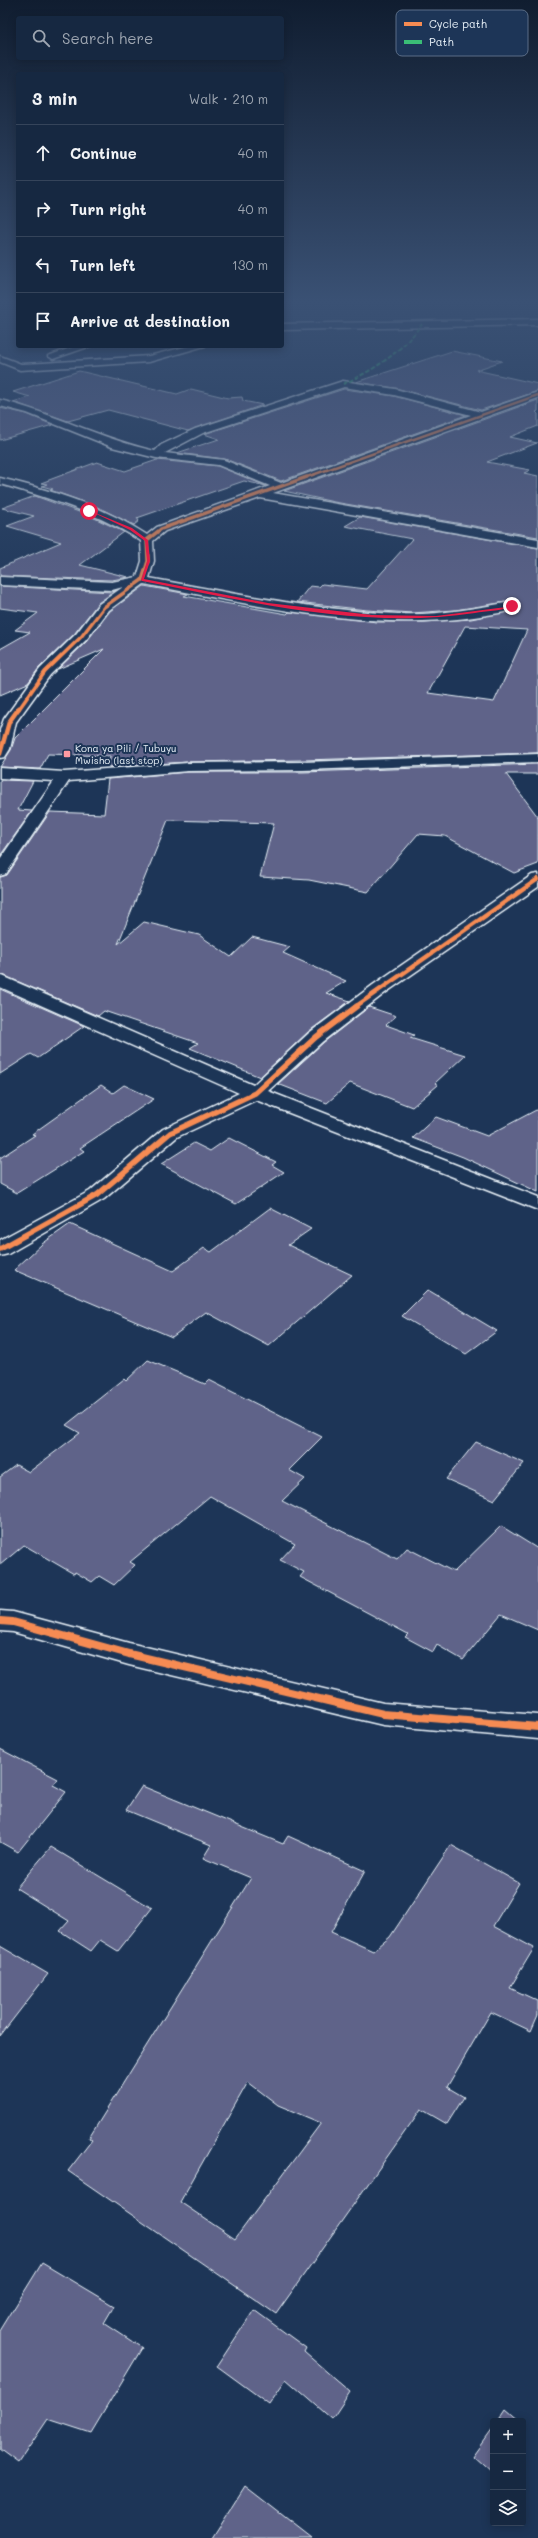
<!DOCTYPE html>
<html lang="en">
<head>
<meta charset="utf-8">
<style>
  body { margin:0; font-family:Mali,sans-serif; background:#23344c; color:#f1f3f6 }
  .controls { position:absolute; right:12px; bottom:12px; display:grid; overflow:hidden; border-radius:4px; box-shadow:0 2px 10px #0003 }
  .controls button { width:36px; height:36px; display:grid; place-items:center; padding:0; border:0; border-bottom:1px solid #35445a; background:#162841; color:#f1f3f6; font:20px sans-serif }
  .stop { position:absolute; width:12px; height:12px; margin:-9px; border:3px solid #e11d48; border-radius:50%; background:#fff }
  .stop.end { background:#e11d48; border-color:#fff; box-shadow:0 1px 4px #0008 }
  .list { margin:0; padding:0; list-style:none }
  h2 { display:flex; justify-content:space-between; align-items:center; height:52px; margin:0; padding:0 16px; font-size:17px }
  h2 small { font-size:13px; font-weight:400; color:#9ea6b1 }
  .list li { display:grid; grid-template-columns:26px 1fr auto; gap:12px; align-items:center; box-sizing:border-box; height:56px; padding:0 16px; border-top:1px solid #35445a }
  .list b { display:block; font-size:15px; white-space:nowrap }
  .list em { font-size:13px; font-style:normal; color:#9ea6b1 }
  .icon { flex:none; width:22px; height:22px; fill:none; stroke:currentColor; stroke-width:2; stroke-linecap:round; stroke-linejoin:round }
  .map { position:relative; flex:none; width:538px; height:2538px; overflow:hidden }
  .search { position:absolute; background:#162841; box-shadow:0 2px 10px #0003; left:16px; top:16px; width:268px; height:44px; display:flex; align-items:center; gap:10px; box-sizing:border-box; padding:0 14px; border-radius:4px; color:#9ea6b1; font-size:15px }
  .panel { position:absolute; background:#162841; box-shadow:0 2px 10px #0003; left:16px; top:72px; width:268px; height:276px; border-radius:4px }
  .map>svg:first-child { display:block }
  .building { fill:#5e6489; stroke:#e8f1f8; fill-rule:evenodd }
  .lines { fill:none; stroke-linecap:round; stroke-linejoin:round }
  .minor-casing { stroke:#e8f1f8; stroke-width:3 }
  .minor { fill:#1d3557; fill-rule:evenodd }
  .quiet { stroke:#3abd76; stroke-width:2; stroke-dasharray:4.5 2; stroke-linecap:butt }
  .cycleway-far4-casing { stroke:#1d3557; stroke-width:3.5 }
  .cycleway-far3-casing { stroke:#1d3557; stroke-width:5 }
  .cycleway-far2-casing { stroke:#1d3557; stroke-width:6 }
  .cycleway-far1-casing { stroke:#1d3557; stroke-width:8 }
  .cycleway-casing { stroke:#1d3557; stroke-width:10 }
  .cycleway-far4 { stroke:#f68b52; stroke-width:2.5 }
  .cycleway-far3 { stroke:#f68b52; stroke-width:3.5 }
  .cycleway-far2 { stroke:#f68b52; stroke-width:4.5 }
  .cycleway-far1 { stroke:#f68b52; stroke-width:5.5 }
  .cycleway { stroke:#f68b52; stroke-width:8 }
  .route { fill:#e11d48 }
  .poi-dot { fill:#ff9aa2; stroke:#1d3557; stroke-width:1.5 }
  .labels { text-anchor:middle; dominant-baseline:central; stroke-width:4; stroke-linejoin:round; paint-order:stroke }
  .far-poi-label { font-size:10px; fill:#e8f1f8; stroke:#1d3557; text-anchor:start }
  .key { fill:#1d3557; stroke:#5a6d87; stroke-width:1 }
  .key-label { font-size:11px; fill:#e8f1f8 }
</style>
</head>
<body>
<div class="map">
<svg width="538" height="2538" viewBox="0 0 538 2538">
  <rect width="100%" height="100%" fill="#1d3557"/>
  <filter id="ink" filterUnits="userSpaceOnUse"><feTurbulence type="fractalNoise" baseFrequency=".025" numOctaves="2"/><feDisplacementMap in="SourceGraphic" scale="8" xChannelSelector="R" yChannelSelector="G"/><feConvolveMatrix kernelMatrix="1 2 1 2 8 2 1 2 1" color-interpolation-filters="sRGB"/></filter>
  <g filter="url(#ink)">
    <!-- building -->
    <g class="building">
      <path d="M452,351l50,10 -26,9 62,14v7l-57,19 -86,-22 -39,-6z"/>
      <path d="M79,371l98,23 14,-5 37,9 14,-1 1,4 20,4 -75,26 -80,-21 -40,11 -55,-19 17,-5 -17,-5z"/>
      <path d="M344,389l50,7 72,19 -185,66 -56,-22 -48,-6 42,-14 -15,-5z"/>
      <path d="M538,400v11l-2,1 2,2v12l-28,11 27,6 -50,19 43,8 -6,3 14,3v61l-204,-35 -50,-11z"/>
      <path d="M0,408l27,6 26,11 -53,15z"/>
      <path d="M157,460l61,6 48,20 -22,-5 -107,37 2,3 -5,4 -39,-19 -45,-16 3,-1 -11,-3 5,-2 -6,-1 56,-21 28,9z"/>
      <path d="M35,496l55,20 34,16 -44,33 48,12 -16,3 -112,-4v-8l61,-26 -54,-16 27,-10 -32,-8z"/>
      <path d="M360,517l178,31v205l-235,7 -115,2 -79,5 1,-11 -62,-2 -8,15 -40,-2 11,-17 4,-12 89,-89 -46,20 29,-28 23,-30 34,-25 44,8 -4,2 103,18 2,-2 88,10h48l46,-3 47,-10 1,-3 -7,-5 -57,9 -43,3 -45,-3 -70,-8 13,-16 9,1 3,-3 45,5 45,-50 -67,-13zM465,626l62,4 -33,72 -66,-9z"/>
      <path d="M0,586l112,6 3,-1 -17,12 -23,30 -36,35 -11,15 -28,12v-46l30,-17 -15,-2 23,-17 -38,-5z"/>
      <path d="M538,764v10h-32l32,43v47l-24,9 -69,-37 -27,-2 -50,58 -59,-12 -49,-3 14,-54 -106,-3 -50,124 26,-22 55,13 32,22 21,-20 38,10 -7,6 63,28 -20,12 24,8 -42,31 -48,45 -70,-29 8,-5 -94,-32 -6,5 -98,-42v-97l7,-2 43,-63 54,2 4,-35 80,-7h115z"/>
      <path d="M0,780l33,1 -15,29 14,1 -32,45z"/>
      <path d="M0,989l84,37 -46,32 -7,-4 -31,20z"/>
      <path d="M369,1007l27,9 -10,9 28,10 -4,3 55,17 -30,28 3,2 -26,22 -62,-24 -23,20 -49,-19 46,-42z"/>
      <path d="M101,1085l12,8 11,-8 30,14 -74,49 4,3 -67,42 -17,-9v-26l35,-23 -3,-1z"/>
      <path d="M538,1109v83l-75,-35 -50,-19 23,-21 51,19z"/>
      <path d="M229,1138l47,24 -4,3 12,7 -48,32 -75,-40 33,-21 16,8z"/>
      <path d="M270,1208l41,21 -23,16 64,30 -83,71 -63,-34 -34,25 -158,-67 28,-26 28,-20 103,47 31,-23 7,4z"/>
      <path d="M428,1290l69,41 -31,23 -64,-38z"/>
      <path d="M148,1360l57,24 4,-4 113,57 -33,33 16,9 -23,22 115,58 10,-11 47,24 47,-46 37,23v81l-37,-16 -38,46 -26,-15 -4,7 -28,-15 3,-3 -108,-57 4,-5 -24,-12 15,-16 -85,-48 -80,66 5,3 -21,20 -15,-9 -7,6 -17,-10 -1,2 -50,-29 -24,20v-88l16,-12 13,7 51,-39 -14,-8 58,-46 2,2z"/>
      <path d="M476,1442l48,21 -30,37 -48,-21z"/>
      <path d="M0,1749l58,30 -5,6 13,7 -48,60 -18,-10z"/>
      <path d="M142,1786l141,58 5,-8 77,35 -34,61 42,19 17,-14 61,-92 68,38 -26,43 41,22 -24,40 28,13v14l-7,16 -40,-19 -44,75 17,10 -17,27 -26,-15 -145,205 -208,-143 24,-31 -3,-2 162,-260 -48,-20 8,-13 -85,-35zM248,2082l30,23 43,18 -86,116 -55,-37z"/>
      <path d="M51,1847l101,61 -34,43 -18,-11 -9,11 -31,-20 9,-10 -53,-33z"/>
      <path d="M0,1946l48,28 -48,62z"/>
      <path d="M42,2263l72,43 -10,17 38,25 -51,85 -43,-14 -29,43 -19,-14v-117z"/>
      <path d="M254,2310l52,38 -2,4 46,40 -18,27 -46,-40 -17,25 -52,-38z"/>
      <path d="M506,2409l14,12h-22z"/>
      <path d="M493,2428v46l-20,-18z"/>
      <path d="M245,2486l67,52h-100z"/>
    </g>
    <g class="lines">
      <defs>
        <g id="minor">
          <path d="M538,319v6l-256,5v-6z"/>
          <path d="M76,346h15l-38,13 -5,-3z"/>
          <path d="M189,346h16l-56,16 -129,8 -20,-8v-6l21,8 22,-1 106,-7z"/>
          <path d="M343,381l52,8 86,23 57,-20v6l-265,95 265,46v8l-278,-49 -95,33 -12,10 1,20 -5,17c82,15 165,32 249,36 38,2 76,-6 114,-12l6,4 -1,3c-121,30 -253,-2 -373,-25l-35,26 -23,30 -36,35 -34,47 -6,27 -5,8 -5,1v-28l4,-11 36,-50 36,-35 23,-30 24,-17 -11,3 -112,-5v-8l112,5 25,-5 5,-16 -1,-20c-43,-28 -92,-43 -141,-57v-6c51,12 103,28 147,57l10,-8 113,-41 -52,-21 -62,-7 -44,-11 -85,-34 -27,-7v-6c53,13 101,39 155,51l6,-6 34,-16zM344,387l50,8 77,20 -190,68 -57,-23 -59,-7 38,-20z"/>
          <path d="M538,754v8l-235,8 -115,1 -119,10 -63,93 -6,2v-17l54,-78 -54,-3v-10l64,4 124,-9 115,-1z"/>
          <path d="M538,874v13l-153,106 -62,48 -55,50 270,106v13l-282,-110 -79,37 -73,62 -96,55 -8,2v-16l90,-49 73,-62 76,-36 -239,-106v-12l253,110 56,-52 64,-48 159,-110z"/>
          <path d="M0,1611l13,1 116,31 254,60 155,12v24l-155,-14 -254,-60 -116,-33 -13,-1z"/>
        </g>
      </defs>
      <!-- minor casing -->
      <use href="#minor" class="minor-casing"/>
      <!-- minor -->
      <use href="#minor" class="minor"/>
      <!-- quiet -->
      <path class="quiet" d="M343,384c32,-14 58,-32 79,-60"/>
      <defs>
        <path id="cycleway-far4" d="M304,478l234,-83"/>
        <path id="cycleway-far3" d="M19,709l26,-37 36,-35 23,-30 38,-27 6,-19 -1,-21 14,-11 146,-52"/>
        <g id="cycleway-far2">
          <path d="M0,754l9,-32 10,-14"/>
          <path d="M355,1007l183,-128"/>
        </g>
        <path id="cycleway-far1" d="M0,1249l97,-54 73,-62 85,-40 61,-56 41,-31"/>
        <path id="cycleway" d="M0,1621l13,1 116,32 254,60 155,13"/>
      </defs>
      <!-- cycleway-far4 casing -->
      <use href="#cycleway-far4" class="cycleway-far4-casing"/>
      <!-- cycleway-far3 casing -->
      <use href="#cycleway-far3" class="cycleway-far3-casing"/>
      <!-- cycleway-far2 casing -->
      <use href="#cycleway-far2" class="cycleway-far2-casing"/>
      <!-- cycleway-far1 casing -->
      <use href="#cycleway-far1" class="cycleway-far1-casing"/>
      <!-- cycleway casing -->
      <use href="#cycleway" class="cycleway-casing"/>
      <!-- cycleway-far4 -->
      <use href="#cycleway-far4" class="cycleway-far4"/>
      <!-- cycleway-far3 -->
      <use href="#cycleway-far3" class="cycleway-far3"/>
      <!-- cycleway-far2 -->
      <use href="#cycleway-far2" class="cycleway-far2"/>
      <!-- cycleway-far1 -->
      <use href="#cycleway-far1" class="cycleway-far1"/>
      <!-- cycleway -->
      <use href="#cycleway" class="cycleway"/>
    </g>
  </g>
  <!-- sky -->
  <linearGradient id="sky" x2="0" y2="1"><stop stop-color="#101d30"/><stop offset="0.46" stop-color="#3a5174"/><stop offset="1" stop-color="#3a5174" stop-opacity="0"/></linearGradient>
  <rect width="538" height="655" fill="url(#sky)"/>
  <!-- route -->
  <path class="route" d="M88,510l44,18 16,12 2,21 -6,18 124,24 104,12 64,1 77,-10c-10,5 -26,5 -38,7 -111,17 -224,-11 -333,-32l-1,-1 6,-19 -2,-20 -15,-11z"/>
  <!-- markers -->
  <rect class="poi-dot" x="63" y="750" width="8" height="8" rx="2"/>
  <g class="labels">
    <!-- far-poi labels -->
    <g class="far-poi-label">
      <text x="75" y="748">Kona ya Pili / Tubuyu<tspan x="75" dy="12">Mwisho (last stop)</tspan></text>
    </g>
  </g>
  <!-- legend -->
  <rect x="396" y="10" width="132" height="46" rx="6" class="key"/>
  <rect x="404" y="22" width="18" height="4" fill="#f68b52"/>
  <rect x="404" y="40" width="18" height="4" fill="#3abd76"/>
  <g class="key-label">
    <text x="429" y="28">Cycle path</text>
    <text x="429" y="46">Path</text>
  </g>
</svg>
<div class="controls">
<button>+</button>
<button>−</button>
<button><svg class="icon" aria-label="layers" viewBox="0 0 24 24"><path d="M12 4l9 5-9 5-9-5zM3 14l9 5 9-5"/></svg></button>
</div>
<div class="stop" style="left:89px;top:511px"></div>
<div class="stop end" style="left:512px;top:606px"></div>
<div class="search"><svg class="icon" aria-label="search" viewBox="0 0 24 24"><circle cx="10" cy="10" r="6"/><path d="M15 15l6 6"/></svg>Search here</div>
<section class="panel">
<h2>3 min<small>Walk · 210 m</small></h2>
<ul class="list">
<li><svg class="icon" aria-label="ahead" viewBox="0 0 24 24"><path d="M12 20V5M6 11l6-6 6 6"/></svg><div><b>Continue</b></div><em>40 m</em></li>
<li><svg class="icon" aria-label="right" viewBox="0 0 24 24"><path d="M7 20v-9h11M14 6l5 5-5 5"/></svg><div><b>Turn right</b></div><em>40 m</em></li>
<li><svg class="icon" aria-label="left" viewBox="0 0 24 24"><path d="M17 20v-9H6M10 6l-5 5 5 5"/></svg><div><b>Turn left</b></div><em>130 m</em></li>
<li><svg class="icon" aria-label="arrive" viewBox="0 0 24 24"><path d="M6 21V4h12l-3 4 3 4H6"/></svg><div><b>Arrive at destination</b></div></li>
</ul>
</section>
</div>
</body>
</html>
